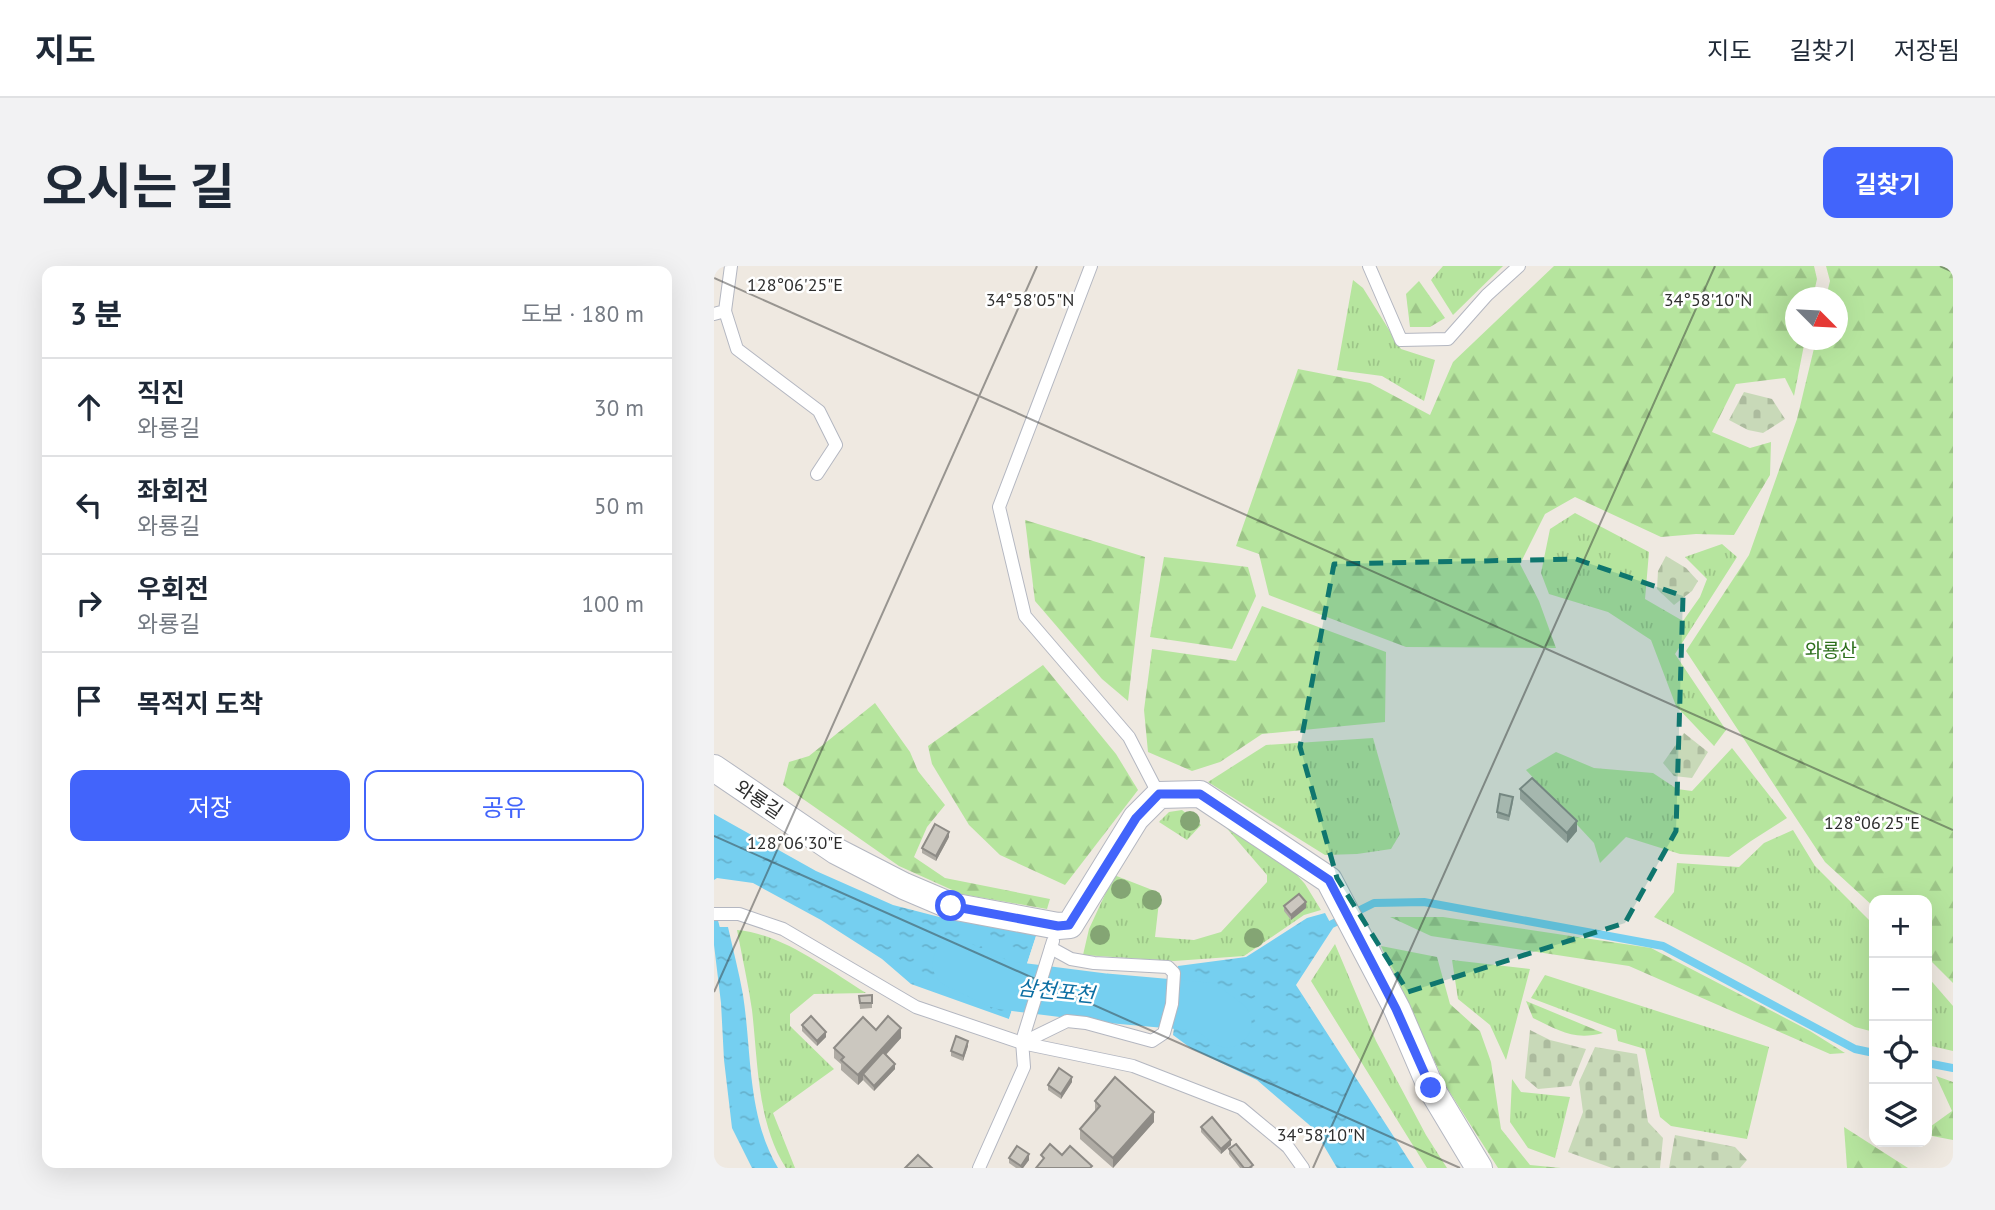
<!DOCTYPE html>
<html lang="ko">
<head>
<meta charset="utf-8">
<style>
  body { margin:0; font-family:"PT Sans","Noto Sans KR",sans-serif; background:#f2f2f3; color:#1f2937 }
  .controls { position:absolute; right:21px; bottom:21px; display:grid; overflow:hidden; border-radius:14px; box-shadow:0 7px 28px #0002 }
  .controls button { width:63px; height:63px; display:grid; place-items:center; padding:0; border:0; border-bottom:2px solid #e0e1e3; background:#fff; color:#1f2937; font:35px sans-serif }
  .compass { position:absolute; left:1071px; top:21px; width:63px; height:63px; border-radius:50%; background:#fff; box-shadow:0 7px 28px #0002; rotate:114deg }
  .stop { position:absolute; width:21px; height:21px; margin:-16px; border:5px solid #4264fb; border-radius:50%; background:#fff }
  .stop.end { background:#4264fb; border-color:#fff; box-shadow:0 2px 7px #0008 }
  .list { margin:0; padding:0; list-style:none }
  h2 { display:flex; justify-content:space-between; align-items:center; height:91px; margin:0; padding:0 28px; font-size:30px }
  h2 small { font-size:23px; font-weight:400; color:#747a83 }
  .list li { display:grid; grid-template-columns:46px 1fr auto; gap:21px; align-items:center; box-sizing:border-box; height:98px; padding:0 28px; border-top:2px solid #e0e1e3 }
  .list b { display:block; font-size:26px; white-space:nowrap }
  .list p { margin:0; font-size:23px; white-space:nowrap; color:#747a83 }
  .list em { font-size:23px; font-style:normal; color:#747a83 }
  .actions { display:flex; gap:14px; padding:21px 28px }
  .actions a { flex:1; padding:16px 0; border:2px solid #4264fb; border-radius:14px; text-align:center; font-size:24px; color:#4264fb }
  .actions .main { background:#4264fb; color:#fff }
  .icon { flex:none; width:38px; height:38px; fill:none; stroke:currentColor; stroke-width:2; stroke-linecap:round; stroke-linejoin:round }
  .map { position:relative; flex:none; width:1239px; height:902px; overflow:hidden; border-radius:14px }
  header { display:flex; align-items:center; gap:42px; box-sizing:border-box; height:98px; padding:0 35px; background:#fff; border-bottom:2px solid #e0e1e3 }
  header strong { font-size:33px }
  nav { display:flex; gap:38px; margin-inline-start:auto; font-size:24px }
  .intro { display:flex; align-items:center; justify-content:space-between; box-sizing:border-box; height:168px; padding:0 42px }
  h1 { margin:0; font-size:49px }
  .button { padding:18px 32px; border-radius:14px; background:#4264fb; color:#fff; font-size:24px; font-weight:700 }
  main { display:flex; gap:42px; padding:0 42px }
  aside { flex:1; background:#fff; border-radius:14px; box-shadow:0 7px 28px #0002 }
  .map>svg:first-child { display:block }
  .grass { fill:url(#grass-tufts) }
  .forest { fill:url(#forest-firs) }
  .cemetery { fill:url(#cemetery-stones) }
  .water { fill:url(#water-ripples) }
  .pier { fill:#efe9e1 }
  .lines { fill:none; stroke-linecap:round; stroke-linejoin:round }
  .stream { stroke:#75cff0; stroke-width:8 }
  .river { stroke:#75cff0; stroke-width:49 }
  .lane-casing { stroke:#b4b7c1; stroke-width:14 }
  .street-casing { stroke:#b4b7c1; stroke-width:28 }
  .lane { stroke:#fff; stroke-width:12 }
  .street { stroke:#fff; stroke-width:26 }
  .tree { fill:#84a574 }
  .wall { fill:#afaba4 }
  .shaded-wall { fill:#8e8b86 }
  .building { fill:#cbc7bf; stroke:#8e8b86; stroke-width:2 }
  .route { stroke:#4264fb; stroke-width:9 }
  .marked { fill:#0f766e; fill-opacity:0.2; stroke:#0f766e; stroke-width:5; stroke-dasharray:14 9; stroke-linejoin:round }
  .ticks { fill:none; stroke:#2e2e2e; stroke-width:2; stroke-opacity:0.45 }
  .labels { text-anchor:middle; dominant-baseline:central; stroke-width:5; stroke-linejoin:round; paint-order:stroke }
  .park-label { font-size:19px; fill:#2c6e1b; stroke:#fff }
  .street-label { font-size:19px; fill:#2e2e2e; stroke:#fff }
  .water-label { font-size:21px; font-style:italic; fill:#0d6fa3; stroke:#fff }
  .ticks-label { font-size:18px; text-anchor:middle; fill:#2e2e2e; stroke:#fff; stroke-width:5; stroke-linejoin:round; paint-order:stroke }
</style>
</head>
<body>
<header>
<strong>지도</strong>
<nav><a>지도</a><a>길찾기</a><a>저장됨</a></nav>
</header>
<div class="intro"><h1>오시는 길</h1><a class="button">길찾기</a></div>
<main>
<aside>
<h2>3 분<small>도보 · 180 m</small></h2>
<ul class="list">
<li><svg class="icon" aria-label="ahead" viewBox="0 0 24 24"><path d="M12 20V5M6 11l6-6 6 6"/></svg><div><b>직진</b><p>와룡길</p></div><em>30 m</em></li>
<li><svg class="icon" aria-label="left" viewBox="0 0 24 24"><path d="M17 20v-9H6M10 6l-5 5 5 5"/></svg><div><b>좌회전</b><p>와룡길</p></div><em>50 m</em></li>
<li><svg class="icon" aria-label="right" viewBox="0 0 24 24"><path d="M7 20v-9h11M14 6l5 5-5 5"/></svg><div><b>우회전</b><p>와룡길</p></div><em>100 m</em></li>
<li><svg class="icon" aria-label="arrive" viewBox="0 0 24 24"><path d="M6 21V4h12l-3 4 3 4H6"/></svg><div><b>목적지 도착</b></div></li>
</ul>
<div class="actions"><a class="main">저장</a><a>공유</a></div>
</aside>
<div class="map">
<svg width="1239" height="902" viewBox="0 0 1239 902">
  <defs>
    <pattern id="grass-tufts" width="24" height="20" patternUnits="userSpaceOnUse" patternTransform="scale(1.75)"><rect width="24" height="20" fill="#b6e59e"/><path d="M3 7l-1-3M5 7V3M7 7l1-3M15 17l-1-3M17 17v-4M19 17l1-3" fill="none" stroke="#9dc588"/></pattern>
    <pattern id="forest-firs" width="22" height="20" patternUnits="userSpaceOnUse" patternTransform="scale(1.75)"><rect width="22" height="20" fill="#b6e59e"/><path d="M5 1l3.5 6h-7zM16 11l3.5 6h-7z" fill="#9dc588"/></pattern>
    <pattern id="cemetery-stones" width="16" height="16" patternUnits="userSpaceOnUse" patternTransform="scale(1.75)"><rect width="16" height="16" fill="#c8d9b8"/><path d="M2 7V4a2 2 0 0 1 4 0v3zM10 15v-3a2 2 0 0 1 4 0v3z" fill="#acbb9e"/></pattern>
    <pattern id="water-ripples" width="26" height="14" patternUnits="userSpaceOnUse" patternTransform="scale(1.75)"><rect width="26" height="14" fill="#75cff0"/><path d="M2 4q2-2 4 0t4 0M15 11q2-2 4 0t4 0" fill="none" stroke="#66b2ce"/></pattern>
  </defs>
  <rect width="100%" height="100%" fill="#efe9e1"/>
  <!-- grass -->
  <g class="grass">
    <path d="M729,0h60l-50,49 -22,-35z"/>
    <path d="M639,14l10,8 38,61 34,11 -11,41 -42,-25 -45,-6z"/>
    <path d="M861,247l74,39 -4,47 38,22 17,-24 7,-18 -22,-22 37,-13 15,13 -62,97 51,76 -12,16 -38,-40 -25,-66 -43,-28 -59,-18 -8,-21 9,-44z"/>
    <path d="M659,472l27,96 -9,15 -34,5 -32,1 -117,-73 58,-37z"/>
    <path d="M1018,482l55,70 -36,23 -22,16 -49,-3 -54,-17 -26,26 -6,-20 -68,-73 30,-18 38,16 59,5 24,16 15,2z"/>
    <path d="M468,544l19,15 -14,15 -28,-18 10,-10z"/>
    <path d="M497,544l62,38 32,36 16,26 -17,5 -60,41 -70,5 -91,-6 6,-26 25,-54 46,18 -5,44 39,3 27,-8 46,-50v-7z"/>
    <path d="M1079,564l22,36 59,59v107l-19,-5 -107,-61 -94,-49 20,-25 3,-29 62,4 25,-24z"/>
    <path d="M23,664c46,4 90,39 129,63l-52,1 -24,20v12l44,43 -61,44 22,55h-9c-29,-45 -28,-106 -34,-158 -4,-27 -10,-54 -15,-80z"/>
    <path d="M621,678l41,97 50,94 21,33h-20l-116,-187z"/>
    <path d="M738,694l78,9 -24,91 -16,-35 -32,-26z"/>
    <path d="M831,709l224,72 -22,92 -76,-13 -11,-9 -15,-68 -27,-8 -2,-11 -85,-32z"/>
    <path d="M1213,710l26,30v45l-26,-6z"/>
    <path d="M798,813l9,13 49,5 -15,61 -27,-10 -18,-26z"/>
  </g>
  <!-- forest -->
  <g class="forest">
    <path d="M840,0h260l3,13 -4,18 -17,1v42h9l-11,56 -9,-18 -49,6 -24,48 38,16 21,-6 -1,33 -36,60 -38,-1 -35,3 -86,-40 -30,17 -25,50 19,37 17,47 -150,-1 -137,-52 -10,-41 -23,-8 62,-177 72,14 60,32 23,-53z"/>
    <path d="M1112,0h127v717l-26,-26v-57h-53v7l-49,-45 -139,-211 63,-96 48,-136 19,-79h22v-42l-12,-1 4,-16z"/>
    <path d="M705,15l26,37 -15,9h-20l-4,-33z"/>
    <path d="M311,254l120,37 -17,144 -26,-22 -67,-78z"/>
    <path d="M450,291l84,10 8,29 -24,53 -82,-12z"/>
    <path d="M548,340l124,46 -1,70 -123,12 -42,28 -28,9 -44,-19 -4,-42 8,-61 84,12z"/>
    <path d="M329,399l73,89 22,36 -73,95 -65,-30 -31,-30 -37,-61 -4,-18z"/>
    <path d="M161,437l35,49 8,19 27,34 -18,22 -13,30 31,21 105,21 -3,10 -86,-15 -62,-28 -116,-81 6,-23 20,-6z"/>
    <path d="M676,651h53l208,31 159,83 35,22 -15,1 -201,-88 -198,-30z"/>
    <path d="M667,680l56,11 13,47 30,27 11,31 10,67 29,36 31,3h-63l-51,-80z"/>
    <path d="M812,735l77,32c-30,8 -44,-3 -70,-15z"/>
    <path d="M1222,810l17,6v58l-26,-5v-6l25,-18z"/>
    <path d="M1130,861l64,41h-61z"/>
  </g>
  <!-- cemetery -->
  <g class="cemetery">
    <path d="M1030,126l28,7 13,20 -22,14 -15,-3 -19,-10z"/>
    <path d="M952,290l20,12 12,13 -6,10 -18,14 -17,-16 1,-18z"/>
    <path d="M970,467l24,19 -16,26 -18,-2 -11,-13z"/>
    <path d="M816,764l20,10 36,9 -15,37 -33,3 -13,-11z"/>
    <path d="M881,781l42,7 11,68 15,16 -3,30h-48l-44,-16 15,-40 -4,-30z"/>
    <path d="M961,869l60,12 12,13 -7,8h-71z"/>
  </g>
  <!-- water -->
  <g class="water">
    <path d="M0,548l102,57 77,34 58,15 86,13 -28,86 -98,-35 -29,-25 -61,-39 -68,-37 -36,-5 -3,2z"/>
    <path d="M611,647l8,15 -37,57 118,183h-77l-23,-39 -57,-49 -65,-31 -19,-14 6,-41 -1,-28 68,-9 61,-39z"/>
    <path d="M0,661h14c5,23 11,45 15,68 9,58 4,121 35,173h-26l-20,-40 -8,-68 -3,-57 -7,-58z"/>
  </g>
  <!-- pier -->
  <path class="pier" d="M323,667l3,2 -28,85 -3,-1z"/>
  <g class="lines">
    <!-- stream -->
    <g class="stream">
      <path d="M0,655l4,15"/>
      <path d="M608,663l52,-26 50,-1 239,44 192,103 19,4"/>
      <path d="M1213,797l26,5"/>
    </g>
    <!-- river -->
    <path class="river" d="M243,698l45,21 103,13 101,9 21,16"/>
    <defs>
      <g id="lane">
        <path d="M377,0l-92,241 26,109 104,121 30,58"/>
        <path d="M655,0l32,74 47,-1 39,-44 32,-29"/>
        <path d="M11,45l12,38 82,62 17,34 -19,29"/>
        <path d="M0,48l11,-3 6,-45"/>
        <path d="M0,648h25l44,15 133,78 106,36 111,23 108,42 47,39 15,21"/>
        <path d="M308,777l45,-22 19,2 66,18 12,-8 8,-29 2,-31 -6,-6 -74,-4 -23,-4 -20,-11"/>
        <path d="M265,902l45,-101 -2,-26 31,-100"/>
      </g>
      <path id="street" d="M0,502l122,83 68,35 47,20 107,20 12,-1 66,-107 23,-23 41,-1 129,86 68,129 34,79 48,80"/>
    </defs>
    <!-- lane casing -->
    <use href="#lane" class="lane-casing"/>
    <!-- street casing -->
    <use href="#street" class="street-casing"/>
    <!-- lane -->
    <use href="#lane" class="lane"/>
    <!-- street -->
    <use href="#street" class="street"/>
  </g>
  <!-- trees -->
  <g class="tree">
    <circle cx="476" cy="555" r="10"/>
    <circle cx="407" cy="623" r="10"/>
    <circle cx="438" cy="634" r="10"/>
    <circle cx="386" cy="669" r="10"/>
    <circle cx="540" cy="672" r="10"/>
  </g>
  <!-- wall -->
  <g class="wall">
    <path d="M806,523l57,42 -10,12 -47,-44z"/>
    <path d="M799,536l-4,19 -12,-3v-6z"/>
    <path d="M235,571l-13,24 -14,-8v-5z"/>
    <path d="M570,640l22,2 -15,12 -7,-9z"/>
    <path d="M158,729v13l-12,1 -1,-13z"/>
    <path d="M88,759l24,12 -9,9 -15,-15z"/>
    <path d="M162,764l25,8 -15,17 9,14 -21,22 -11,-11 -5,5 -17,-15v-6l-7,-6v-10z"/>
    <path d="M254,780l-5,15 -12,-5v-5z"/>
    <path d="M358,816l-11,17 -13,-9v-5z"/>
    <path d="M381,835l59,21 -41,46 -33,-29v-10l15,-18z"/>
    <path d="M487,861l30,18 -10,9 -20,-22z"/>
    <path d="M515,883l24,19h-13l-11,-14z"/>
    <path d="M295,892l20,2 -6,8h-7l-7,-5z"/>
  </g>
  <!-- shaded-wall -->
  <g class="shaded-wall">
    <path d="M863,555v10l-10,12v-10z"/>
    <path d="M235,566v5l-13,24v-5z"/>
    <path d="M592,636v6l-15,12v-5z"/>
    <path d="M187,762v10l-36,39 -2,-3v6l-5,5v-10z"/>
    <path d="M112,766v5l-9,9v-5z"/>
    <path d="M254,775v5l-5,15v-5z"/>
    <path d="M181,798v5l-21,22v-5z"/>
    <path d="M358,811v5l-11,17v-5z"/>
    <path d="M440,846v10l-41,46v-10z"/>
    <path d="M517,874v5l-10,9v-5z"/>
    <path d="M315,888v6l-6,8h-2z"/>
  </g>
  <!-- building -->
  <g class="building">
    <path d="M818,512l45,43 -10,12 -47,-44z"/>
    <path d="M786,528l13,3 -4,19 -12,-4z"/>
    <path d="M221,558l14,8 -13,24 -14,-8z"/>
    <path d="M585,628l7,8 -15,13 -7,-9z"/>
    <path d="M158,729v8h-12l-1,-7z"/>
    <path d="M97,750l15,16 -9,9 -15,-16z"/>
    <path d="M174,750l13,12 -43,47 -17,-15 3,-3 -10,-9 29,-31 13,13z"/>
    <path d="M242,770l12,5 -5,15 -12,-5z"/>
    <path d="M169,786l12,12 -21,22 -11,-12z"/>
    <path d="M345,802l13,9 -11,17 -13,-9z"/>
    <path d="M401,811l39,35 -41,46 -33,-29 20,-23 -5,-5z"/>
    <path d="M498,851l19,23 -10,9 -20,-22z"/>
    <path d="M336,878l12,11 8,-9 22,20 -2,2h-54l8,-10 -3,-3z"/>
    <path d="M522,878l17,21 -4,3h-5l-15,-19z"/>
    <path d="M303,880l12,8 -8,12 -12,-8z"/>
    <path d="M204,889l14,13h-27z"/>
  </g>
  <g class="lines">
    <!-- route -->
    <path class="route" d="M237,640l107,20 11,-1 67,-107 23,-24h41l129,86 67,129 35,79"/>
  </g>
  <!-- marked area -->
  <path class="marked" d="M862,293l107,37 -7,235 -51,92 -217,69 -71,-114 -37,-131 34,-183z"/>
  <!-- ticks -->
  <path class="ticks" d="M1226,0l13,6M0,12l1239,552M0,570l746,332M0,726l323,-726M599,902l402,-902"/>
  <g class="labels">
    <!-- park labels -->
    <g class="park-label">
      <text x="1117" y="384">와룡산</text>
    </g>
    <!-- street labels -->
    <g class="street-label">
      <text transform="translate(45 533) rotate(34)">와룡길</text>
    </g>
    <!-- water labels -->
    <g class="water-label">
      <text transform="translate(342 725) rotate(6)">삼천포천</text>
    </g>
  </g>
  <g class="ticks-label">
    <text x="81" y="25">128°06'25"E</text>
    <text x="316" y="40">34°58'05"N</text>
    <text x="994" y="40">34°58'10"N</text>
    <text x="1158" y="563">128°06'25"E</text>
    <text x="81" y="583">128°06'30"E</text>
    <text x="607" y="875">34°58'10"N</text>
  </g>
</svg>
<div class="controls">
<button>+</button>
<button>−</button>
<button><svg class="icon" aria-label="locate" viewBox="0 0 24 24"><circle cx="12" cy="12" r="6"/><path d="M12 2v4M12 18v4M2 12h4M18 12h4"/></svg></button>
<button><svg class="icon" aria-label="layers" viewBox="0 0 24 24"><path d="M12 4l9 5-9 5-9-5zM3 14l9 5 9-5"/></svg></button>
</div>
<svg class="compass" viewBox="-18 -18 36 36"><path d="M0-13l5 13h-10z" fill="#e53935"/><path d="M0 13l5-13h-10z" fill="#747a83"/></svg>
<div class="stop" style="left:237px;top:640px"></div>
<div class="stop end" style="left:717px;top:822px"></div>
</div>
</main>
</body>
</html>
